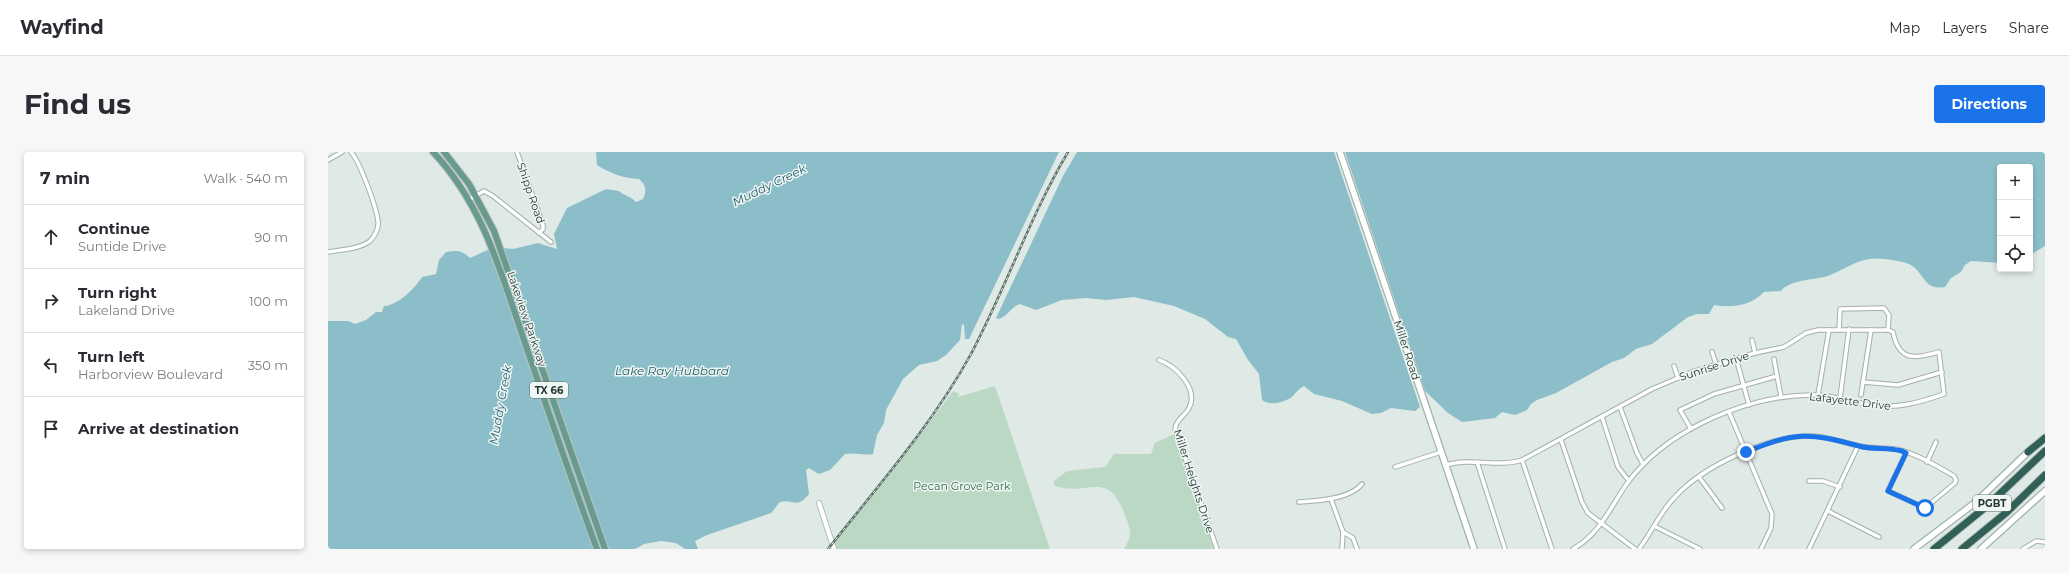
<!DOCTYPE html>
<html lang="en">
<head>
<meta charset="utf-8">
<style>
  body { margin:0; font-family:Montserrat,sans-serif; background:#f7f7f7; color:#2b2b33 }
  .controls { position:absolute; right:12px; top:12px; display:grid; overflow:hidden; border-radius:4px; box-shadow:0 2px 6px #0003 }
  .controls button { width:36px; height:36px; display:grid; place-items:center; padding:0; border:0; border-bottom:1px solid #e1e1e2; background:#fff; color:#2b2b33; font:20px sans-serif }
  .stop { position:absolute; width:12px; height:12px; margin:-9px; border:3px solid #1a73e8; border-radius:50%; background:#fff }
  .stop.end { background:#1a73e8; border-color:#fff; box-shadow:0 1px 4px #0008 }
  .list { margin:0; padding:0; list-style:none }
  h2 { display:flex; justify-content:space-between; align-items:center; height:52px; margin:0; padding:0 16px; font-size:17px }
  h2 small { font-size:13px; font-weight:400; color:#7c7c81 }
  .list li { display:grid; grid-template-columns:26px 1fr auto; gap:12px; align-items:center; box-sizing:border-box; height:64px; padding:0 16px; border-top:1px solid #e1e1e2 }
  .list b { display:block; font-size:15px; white-space:nowrap }
  .list p { margin:0; font-size:13px; white-space:nowrap; color:#7c7c81 }
  .list em { font-size:13px; font-style:normal; color:#7c7c81 }
  .icon { flex:none; width:22px; height:22px; fill:none; stroke:currentColor; stroke-width:2; stroke-linecap:round; stroke-linejoin:round }
  .map { position:relative; flex:none; width:1717px; height:397px; overflow:hidden; border-radius:4px }
  header { display:flex; align-items:center; gap:24px; box-sizing:border-box; height:56px; padding:0 20px; background:#fff; border-bottom:1px solid #e1e1e2 }
  header strong { font-size:19px }
  nav { display:flex; gap:22px; margin-inline-start:auto; font-size:14px }
  .intro { display:flex; align-items:center; justify-content:space-between; box-sizing:border-box; height:96px; padding:0 24px }
  h1 { margin:0; font-size:28px }
  .button { padding:10px 18px; border-radius:4px; background:#1a73e8; color:#fff; font-size:14px; font-weight:700 }
  main { display:flex; gap:24px; padding:0 24px }
  aside { flex:1; background:#fff; border-radius:4px; box-shadow:0 2px 6px #0003 }
  .map>svg:first-child { display:block }
  .green { fill:#bad8c3 }
  .water { fill:#8cbec9 }
  .lines { fill:none; stroke-linecap:round; stroke-linejoin:round }
  .minor-casing { stroke:#a3b0ac; stroke-width:5.5 }
  .tertiary-casing { stroke:#a3b0ac; stroke-width:6 }
  .secondary-casing { stroke:#9fb3ac; stroke-width:8 }
  .primary-casing { stroke:#bdc3c2; stroke-width:8 }
  .motorway-casing { stroke:#bdc3c2; stroke-width:9 }
  .minor { stroke:#fff; stroke-width:3.5 }
  .tertiary { stroke:#fff; stroke-width:4.5 }
  .secondary { stroke:#fff; stroke-width:5.5 }
  .primary { stroke:#689a8e; stroke-width:6 }
  .motorway { stroke:#316057; stroke-width:7 }
  .rail-casing { stroke:#5c736d; stroke-width:2.5 }
  .rail { stroke:#eff6f3; stroke-width:1; stroke-dasharray:3; stroke-linecap:butt }
  .route { stroke:#1a73e8; stroke-width:5 }
  .labels { text-anchor:middle; dominant-baseline:central; stroke-width:3; stroke-linejoin:round; paint-order:stroke }
  .shield { fill:#eff6f3; stroke:#60706c; stroke-width:1 }
  .shield-label { font-size:10px; font-weight:bold; fill:#223732 }
  .street-label { font-size:11px; fill:#223732; stroke:#eff6f3 }
  .park-label { font-size:11px; fill:#306a48; stroke:#eff6f3 }
  .water-label { font-size:12px; font-style:italic; fill:#225f6d; stroke:#eff6f3 }
</style>
</head>
<body>
<header>
<strong>Wayfind</strong>
<nav><a>Map</a><a>Layers</a><a>Share</a></nav>
</header>
<div class="intro"><h1>Find us</h1><a class="button">Directions</a></div>
<main>
<aside>
<h2>7 min<small>Walk · 540 m</small></h2>
<ul class="list">
<li><svg class="icon" aria-label="ahead" viewBox="0 0 24 24"><path d="M12 20V5M6 11l6-6 6 6"/></svg><div><b>Continue</b><p>Suntide Drive</p></div><em>90 m</em></li>
<li><svg class="icon" aria-label="right" viewBox="0 0 24 24"><path d="M7 20v-9h11M14 6l5 5-5 5"/></svg><div><b>Turn right</b><p>Lakeland Drive</p></div><em>100 m</em></li>
<li><svg class="icon" aria-label="left" viewBox="0 0 24 24"><path d="M17 20v-9H6M10 6l-5 5 5 5"/></svg><div><b>Turn left</b><p>Harborview Boulevard</p></div><em>350 m</em></li>
<li><svg class="icon" aria-label="arrive" viewBox="0 0 24 24"><path d="M6 21V4h12l-3 4 3 4H6"/></svg><div><b>Arrive at destination</b></div></li>
</ul>
</aside>
<div class="map">
<svg width="1717" height="397" viewBox="0 0 1717 397">
  <rect width="100%" height="100%" fill="#dfe9e5"/>
  <!-- green -->
  <g class="green">
    <path d="M667,234l55,163h-215l-2,-5 65,-80 55,-73 6,3 -1,3z"/>
    <path d="M846,282l40,115h-90c9,-15 7,-18 1,-34 -18,-47 -34,-18 -70,-29l-2,-4 14,-11 38,-4 9,-13h37l4,-11z"/>
  </g>
  <!-- water -->
  <g class="water">
    <path d="M268,0h463l-90,187h-4l-1,-14 -2,-1 -2,16 -14,15 -9,6 -18,4 -16,14 -17,31 -2,13 -7,12 -4,19c-9,2 -18,-2 -28,0l-15,16 -11,4 -10,-6 -3,2 3,24c-13,16 -15,4 -29,8l-9,11 -64,22 -12,6 3,8h-13l-9,-6 -15,-2 -17,3 -9,5h-307v-228h20l7,3 11,-4 10,-8h6l2,-6c15,-1 31,-18 38,-29l14,-3 3,-14 7,-8c11,-2 16,-2 24,6l24,-11 19,2 25,-6 19,6 -3,-15 13,-26 39,-19 13,2c5,5 12,5 17,11l7,-3c4,-8 3,-14 -4,-20 -16,-1 -28,-5 -42,-14z"/>
    <path d="M749,0h257l86,255 -5,4 -24,-3 -10,5 -9,1 -30,-13 -28,-7 -10,-8c-6,3 -8,7 -12,11 -9,6 -22,9 -30,3l-3,-26 -11,-14 -12,-21 -8,-2 -23,-18 -31,-13 -40,-9 -28,3 -20,-2 -24,2 -26,10 -16,-6c-9,3 -12,12 -21,15l-3,-1 67,-142z"/>
    <path d="M1017,0h700v94l-15,9v-88h-30v96l-29,-2 -6,4 -4,7 -10,6 -6,9c-22,4 -20,-15 -36,-23 -10,-4 -29,-6 -40,-5 -15,2 -30,14 -45,18 -13,3 -34,3 -43,14l-17,1c-13,14 -32,16 -50,13l-5,9h-12l-9,3 -36,27 -16,5 -12,9 -12,4 -56,31 -19,7 -6,4 -4,6 -12,5 -13,-3 -7,6 -33,4 -14,-9 -23,-22z"/>
  </g>
  <g class="lines">
    <defs>
      <g id="minor">
        <path d="M189,0l26,73v4l-4,4"/>
        <path d="M0,8l14,-8"/>
        <path d="M142,47l14,-8 9,5 58,46"/>
        <path d="M0,100c12,-2 32,-3 42,-11 5,-5 9,-13 8,-20 -2,-15 -18,-59 -27,-69"/>
        <path d="M1511,178l1,-21 44,-1 5,7 -1,15"/>
        <path d="M1424,188l3,13"/>
        <path d="M1384,200l4,12"/>
        <path d="M1408,206l13,47"/>
        <path d="M1446,207l7,38"/>
        <path d="M831,208c17,6 40,29 30,48 -4,8 -13,11 -14,21l42,120"/>
        <path d="M1346,214l4,12"/>
        <path d="M1535,230l35,3 44,-13"/>
        <path d="M1490,243l11,-65"/>
        <path d="M1533,243l10,-65"/>
        <path d="M1512,246l9,-69"/>
        <path d="M1292,255l17,46 6,11"/>
        <path d="M1401,260l43,102 -1,14 -10,21"/>
        <path d="M1274,265l16,50 11,14"/>
        <path d="M1363,277l-11,-19 34,-16 63,-18"/>
        <path d="M1233,288l21,62 6,11 47,36"/>
        <path d="M1194,308l30,89"/>
        <path d="M1149,310l28,87"/>
        <path d="M1599,310l9,-20"/>
        <path d="M1118,313c24,-8 52,3 76,-5l130,-71 40,-17 63,-19 29,-6 22,-14 12,-3h70l5,2c6,31 23,26 46,20l5,42c-23,8 -46,15 -71,11 -19,-2 -37,-9 -56,-10 -40,-1 -82,11 -117,29 -28,14 -53,33 -72,58 -17,24 -28,52 -55,67"/>
        <path d="M1067,315l46,-15"/>
        <path d="M1371,325l23,31"/>
        <path d="M1481,329h14l17,6"/>
        <path d="M1003,347l12,33 -1,17"/>
        <path d="M971,350c18,-1 51,-3 63,-18"/>
        <path d="M1500,359l51,26"/>
        <path d="M1326,374l46,23"/>
        <path d="M1015,380l10,6 4,11"/>
        <path d="M1311,397c13,-17 21,-37 36,-52 28,-31 96,-63 138,-61 17,1 31,7 47,10 11,3 24,1 36,3 19,4 41,17 58,27l2,4 -1,3 -30,25 -37,-17 18,-38"/>
        <path d="M1481,397l49,-103"/>
        <path d="M1695,397l13,-8 9,1"/>
      </g>
      <path id="tertiary" d="M491,351l15,46"/>
      <g id="secondary">
        <path d="M1012,0l134,397"/>
        <path d="M1586,397l62,-47 52,-50"/>
        <path d="M1653,397l64,-58"/>
      </g>
      <g id="primary">
        <path d="M105,0c52,55 69,125 93,194 23,68 46,136 71,203"/>
        <path d="M116,0l25,32 25,47 111,318"/>
      </g>
      <g id="motorway">
        <path d="M1700,300l17,-14"/>
        <path d="M1606,397l53,-43 58,-55"/>
        <path d="M1634,397l45,-37 38,-37"/>
      </g>
    </defs>
    <!-- minor casing -->
    <use href="#minor" class="minor-casing"/>
    <!-- tertiary casing -->
    <use href="#tertiary" class="tertiary-casing"/>
    <!-- secondary casing -->
    <use href="#secondary" class="secondary-casing"/>
    <!-- primary casing -->
    <use href="#primary" class="primary-casing"/>
    <!-- motorway casing -->
    <use href="#motorway" class="motorway-casing"/>
    <!-- minor -->
    <use href="#minor" class="minor"/>
    <!-- tertiary -->
    <use href="#tertiary" class="tertiary"/>
    <!-- secondary -->
    <use href="#secondary" class="secondary"/>
    <!-- primary -->
    <use href="#primary" class="primary"/>
    <!-- motorway -->
    <use href="#motorway" class="motorway"/>
    <defs>
      <path id="rail" d="M500,397c50,-63 104,-124 143,-195 35,-66 59,-138 97,-202"/>
    </defs>
    <!-- rail casing -->
    <use href="#rail" class="rail-casing"/>
    <!-- rail -->
    <use href="#rail" class="rail"/>
  </g>
  <g class="lines">
    <!-- route -->
    <path class="route" d="M1418,300c49,-20 62,-20 113,-6 13,4 29,1 43,5l4,2 -18,38 37,17"/>
  </g>
  <g class="labels">
    <!-- shield labels -->
    <g class="shield">
      <rect x="202" y="230" width="38" height="16" rx="3"/>
      <rect x="1645" y="343" width="38" height="16" rx="3"/>
    </g>
    <g class="shield-label">
      <text x="221" y="238">TX 66</text>
      <text x="1664" y="351">PGBT</text>
    </g>
    <!-- street labels -->
    <g class="street-label">
      <text transform="translate(203 41) rotate(71)">Shipp Road</text>
      <text transform="translate(199 167) rotate(71)">Lakeview Parkway</text>
      <text transform="translate(1079 198) rotate(72)">Miller Road</text>
      <text transform="translate(1386 214) rotate(-18)">Sunrise Drive</text>
      <text transform="translate(1522 249) rotate(7)">Lafayette Drive</text>
      <text transform="translate(866 329) rotate(72)">Miller Heights Drive</text>
    </g>
    <!-- park labels -->
    <g class="park-label">
      <text x="634" y="334">Pecan Grove Park</text>
    </g>
    <!-- water labels -->
    <g class="water-label">
      <text transform="translate(441 33) rotate(-26)">Muddy Creek</text>
      <text x="344" y="218">Lake Ray Hubbard</text>
      <text transform="translate(172 253) rotate(-80)">Muddy Creek</text>
    </g>
  </g>
</svg>
<div class="controls">
<button>+</button>
<button>−</button>
<button><svg class="icon" aria-label="locate" viewBox="0 0 24 24"><circle cx="12" cy="12" r="6"/><path d="M12 2v4M12 18v4M2 12h4M18 12h4"/></svg></button>
</div>
<div class="stop" style="left:1597px;top:356px"></div>
<div class="stop end" style="left:1418px;top:300px"></div>
</div>
</main>
</body>
</html>
